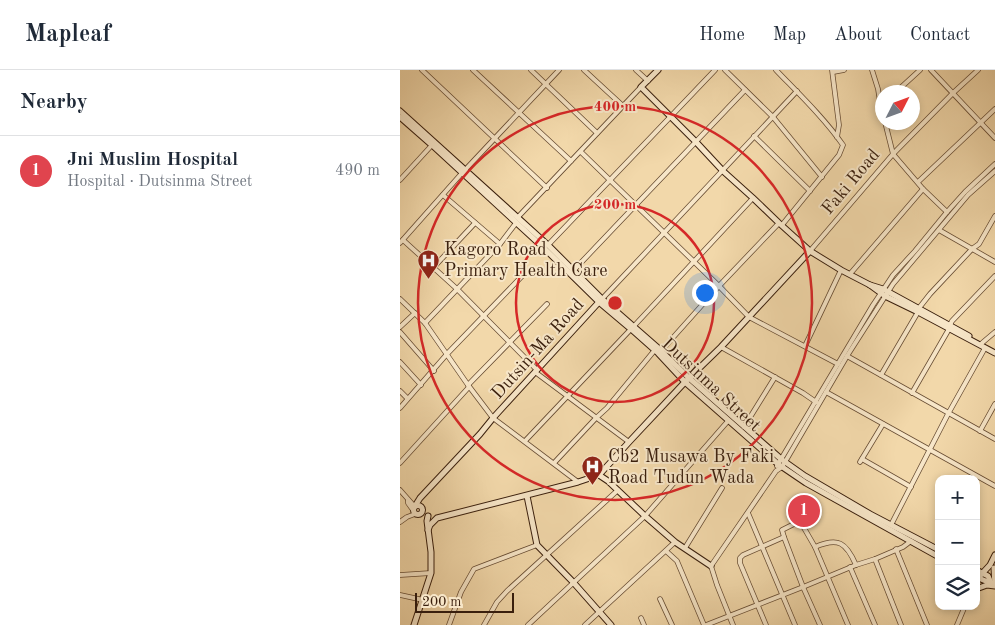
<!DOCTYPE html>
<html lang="en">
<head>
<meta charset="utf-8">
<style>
  body { margin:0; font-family:"Old Standard TT",serif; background:#f2f2f3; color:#1f2937 }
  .controls { position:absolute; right:15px; bottom:15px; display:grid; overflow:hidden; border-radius:10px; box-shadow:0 2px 8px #0003 }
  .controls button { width:45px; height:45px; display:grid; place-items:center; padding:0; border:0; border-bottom:1px solid #e0e1e3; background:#fff; color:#1f2937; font:25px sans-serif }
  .compass { position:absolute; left:475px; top:15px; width:45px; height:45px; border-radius:50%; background:#fff; box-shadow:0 2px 8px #0003; rotate:48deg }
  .scale { position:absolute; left:15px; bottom:12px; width:99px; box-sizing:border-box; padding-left:5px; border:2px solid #3a1f0d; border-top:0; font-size:14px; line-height:18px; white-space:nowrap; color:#3a1f0d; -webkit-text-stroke:4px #f7e6c8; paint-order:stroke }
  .you { position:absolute; left:304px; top:222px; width:18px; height:18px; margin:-12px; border:4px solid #fff; border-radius:50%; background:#1a73e8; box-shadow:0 0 0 8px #1a73e833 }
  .badge { display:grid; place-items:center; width:32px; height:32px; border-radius:50%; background:#7c3aed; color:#fff; font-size:16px; font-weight:700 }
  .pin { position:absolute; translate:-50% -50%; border:2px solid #fff; box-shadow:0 1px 5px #0006 }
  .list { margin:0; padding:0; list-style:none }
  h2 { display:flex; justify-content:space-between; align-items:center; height:65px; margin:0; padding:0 20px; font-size:21px }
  h2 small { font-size:16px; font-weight:400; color:#747a83 }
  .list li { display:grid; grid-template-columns:32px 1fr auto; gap:15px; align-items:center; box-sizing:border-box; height:70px; padding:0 20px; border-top:1px solid #e0e1e3 }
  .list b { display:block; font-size:19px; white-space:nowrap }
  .list p { margin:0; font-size:16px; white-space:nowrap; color:#747a83 }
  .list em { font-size:16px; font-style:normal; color:#747a83 }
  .icon { flex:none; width:28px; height:28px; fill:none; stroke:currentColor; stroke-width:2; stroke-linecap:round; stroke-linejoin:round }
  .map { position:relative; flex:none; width:595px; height:555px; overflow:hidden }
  header { display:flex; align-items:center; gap:30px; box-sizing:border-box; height:70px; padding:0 25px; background:#fff; border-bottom:1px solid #e0e1e3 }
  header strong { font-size:24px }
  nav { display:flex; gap:28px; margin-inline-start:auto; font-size:18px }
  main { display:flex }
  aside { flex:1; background:#fff }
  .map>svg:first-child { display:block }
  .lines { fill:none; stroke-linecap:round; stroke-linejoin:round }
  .street-casing { stroke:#684d34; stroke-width:5.5 }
  .secondary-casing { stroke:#3a1f0d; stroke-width:7 }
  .street { stroke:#f7e6c8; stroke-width:4 }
  .secondary { stroke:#f7e6c8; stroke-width:5 }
  .ring { fill:none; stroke:#d62828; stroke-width:2.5 }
  .labels { text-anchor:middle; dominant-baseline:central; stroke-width:4; stroke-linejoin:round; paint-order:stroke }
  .street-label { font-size:18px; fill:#3a1f0d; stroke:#f7e6c8 }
  .poi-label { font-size:18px; fill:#3a1f0d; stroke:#f7e6c8; text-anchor:start }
  .centre { fill:#d62828; stroke:#f7e6c8; stroke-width:2.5 }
  .ring-label { font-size:15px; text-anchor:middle; font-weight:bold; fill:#d62828; stroke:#f7e6c8; stroke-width:4; stroke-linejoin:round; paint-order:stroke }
</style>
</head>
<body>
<header>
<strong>Mapleaf</strong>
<nav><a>Home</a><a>Map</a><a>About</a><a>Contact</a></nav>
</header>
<main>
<aside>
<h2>Nearby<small></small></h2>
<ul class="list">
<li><span class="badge" style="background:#e0444e">1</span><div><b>Jni Muslim Hospital</b><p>Hospital · Dutsinma Street</p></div><em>490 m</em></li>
</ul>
</aside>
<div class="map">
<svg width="595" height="555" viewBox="0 0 595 555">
  <rect width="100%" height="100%" fill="#f2d8aa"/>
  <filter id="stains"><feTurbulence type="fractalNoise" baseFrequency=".004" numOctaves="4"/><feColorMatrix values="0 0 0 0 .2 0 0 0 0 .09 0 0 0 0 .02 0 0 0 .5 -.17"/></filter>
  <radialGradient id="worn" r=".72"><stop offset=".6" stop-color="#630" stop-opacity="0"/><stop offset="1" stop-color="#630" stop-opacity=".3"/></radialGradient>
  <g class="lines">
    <defs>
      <g id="street">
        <path d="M22,0l125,118"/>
        <path d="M73,0l98,91"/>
        <path d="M131,0l66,63"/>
        <path d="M184,0l39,36"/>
        <path d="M236,0l12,11"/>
        <path d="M325,0l48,47 49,60"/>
        <path d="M376,0c23,24 48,48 67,75l-4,10 -57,70"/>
        <path d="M432,0l7,55 -2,12"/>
        <path d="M472,0l6,19 4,25"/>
        <path d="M531,0l64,68"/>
        <path d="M433,2l11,-2"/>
        <path d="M496,22l24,-22"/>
        <path d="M485,52l8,32 30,35 24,23"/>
        <path d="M354,66l56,55"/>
        <path d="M181,82l138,134 30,31 89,47"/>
        <path d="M65,100l94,-100"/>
        <path d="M0,110l32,-35"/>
        <path d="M518,112l77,-73"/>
        <path d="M43,125l57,49"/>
        <path d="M118,147l123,-130"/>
        <path d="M539,160l56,32"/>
        <path d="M3,170l54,49 80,81"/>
        <path d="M0,173l62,-70"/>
        <path d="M148,175l167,-175"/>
        <path d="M410,181l83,-97 60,-61 25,-23"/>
        <path d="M33,198l42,-45"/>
        <path d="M173,201l172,-181"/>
        <path d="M450,204l73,-85"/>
        <path d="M0,229l25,24 43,62 25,33 85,64"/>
        <path d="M202,229l195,-208"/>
        <path d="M519,238l11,-14 42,-45 7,-5 16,-28"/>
        <path d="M25,253l75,-79 16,-21"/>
        <path d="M550,255l2,-4 43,-45"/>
        <path d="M234,256l119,-128"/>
        <path d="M0,257l15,-14"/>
        <path d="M0,262l34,39"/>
        <path d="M582,273l13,-11"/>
        <path d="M405,276l36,-76"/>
        <path d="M321,277l82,46 13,9"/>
        <path d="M261,281l58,-65 60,-63"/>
        <path d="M447,286l148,83"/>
        <path d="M0,292l21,23"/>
        <path d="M135,302l94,70"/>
        <path d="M481,305l37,-63"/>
        <path d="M68,315l79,-81"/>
        <path d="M0,321l7,7"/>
        <path d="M426,322l169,94"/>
        <path d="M512,323l37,-64"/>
        <path d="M0,338l47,-54 77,-80"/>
        <path d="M344,357l31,-50"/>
        <path d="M580,361l15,-27"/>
        <path d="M125,371l106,-112"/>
        <path d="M462,389l49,28"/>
        <path d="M460,392l23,-38"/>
        <path d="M0,393l69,-76"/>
        <path d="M154,393l42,-45 11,-10 47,-57"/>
        <path d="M377,396l96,-161 20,-30 22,-24 32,-39 18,-20 30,-28"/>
        <path d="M0,420l15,17"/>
        <path d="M8,430v3l5,7"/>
        <path d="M348,443l47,112"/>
        <path d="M0,452l7,-5 8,-3"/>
        <path d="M491,455l57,-111 37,-66"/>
        <path d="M384,467l19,50 17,38"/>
        <path d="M415,477c23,-10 31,-5 41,18"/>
        <path d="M285,478l37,-60"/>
        <path d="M496,479l31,76"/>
        <path d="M266,481l11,10 27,64"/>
        <path d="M475,489l26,66"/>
        <path d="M450,497l25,58"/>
        <path d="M0,505l31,-2"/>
        <path d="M576,515l2,-7"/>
        <path d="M0,525l23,5"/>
        <path d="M260,529l12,26"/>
        <path d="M241,548l3,7"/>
        <path d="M49,555l12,-33 13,-23 63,-24"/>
        <path d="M84,555l13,-23 10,-11 111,-101"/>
        <path d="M128,555l117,-109 83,-95"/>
        <path d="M185,555l90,-83"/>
        <path d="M306,555l97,-38 53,-22 19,-6 28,-12 8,-6"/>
        <path d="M333,555l-16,-40 -6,-19 65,-95 6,-4 3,-5 62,-106 46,-72 75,-89 27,-24"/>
        <path d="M366,555l-26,-62v-5l3,-3 41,-18 -2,-7 18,-9 15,26 33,78"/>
        <path d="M557,555l8,-19"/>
      </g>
      <g id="secondary">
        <path d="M258,0l-17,17 55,55 27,29 30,27 26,25 31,28 31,19 29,15 15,11 33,16 77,41"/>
        <path d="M0,41l148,134 54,54 56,49 31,30 92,81 24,17 65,38 69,36"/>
        <path d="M0,47l32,28 114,105 53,52 32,27 27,24 27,29 93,82 28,19 133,74"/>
        <path d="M470,215l13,4 86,47"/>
        <path d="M199,405l30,-33 56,-60 36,-35 89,-96"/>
        <path d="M127,426l10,49 36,37 38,43"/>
        <circle cx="18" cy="440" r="4.5"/>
        <path d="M15,436l5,-8 60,-64 13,-16 106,-116"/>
        <path d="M28,460l2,-5 7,-7 141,-36 21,-7 9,6 37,35 30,26 36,24"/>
        <path d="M576,500l12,6 3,7"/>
        <path d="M576,507l17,7"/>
        <path d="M578,508l12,-13 5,-10"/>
        <path d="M576,519l11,-4 8,1 -1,-18"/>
        <path d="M14,555l17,-52v-21l-4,-31 1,-5"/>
      </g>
    </defs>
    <!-- street casing -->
    <use href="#street" class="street-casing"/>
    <!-- secondary casing -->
    <use href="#secondary" class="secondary-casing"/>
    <!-- street -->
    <use href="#street" class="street"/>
    <!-- secondary -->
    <use href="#secondary" class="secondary"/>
  </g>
  <!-- distance rings -->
  <g class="ring">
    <circle cx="215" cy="233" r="99"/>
    <circle cx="215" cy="233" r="197"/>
  </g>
  <!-- icons -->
  <defs>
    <symbol id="hospital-pin" viewBox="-11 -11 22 30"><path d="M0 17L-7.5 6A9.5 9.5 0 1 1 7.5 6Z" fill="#8f2418" stroke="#f7e6c8"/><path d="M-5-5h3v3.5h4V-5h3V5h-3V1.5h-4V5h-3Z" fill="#fff"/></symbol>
  </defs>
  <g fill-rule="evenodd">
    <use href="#hospital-pin" x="16" y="178" width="25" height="34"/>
    <use href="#hospital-pin" x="180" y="384" width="25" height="34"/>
  </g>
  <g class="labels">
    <!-- street labels -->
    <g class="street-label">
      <text transform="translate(451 112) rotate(-50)">Faki Road</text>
      <text transform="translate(138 279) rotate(-48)">Dutsin-Ma Road</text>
      <text transform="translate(311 315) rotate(43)">Dutsinma Street</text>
    </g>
    <!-- poi labels -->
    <g class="poi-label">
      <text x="44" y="180">Kagoro Road<tspan x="44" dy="21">Primary Health Care</tspan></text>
      <text x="208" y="387">Cb2 Musawa By Faki<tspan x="208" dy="21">Road Tudun Wada</tspan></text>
    </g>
  </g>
  <circle cx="215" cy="233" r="8" class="centre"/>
  <g class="ring-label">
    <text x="215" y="41">400 m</text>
    <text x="215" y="139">200 m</text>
  </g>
  <rect width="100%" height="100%" filter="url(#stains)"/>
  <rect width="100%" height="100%" fill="url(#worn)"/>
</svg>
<div class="controls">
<button>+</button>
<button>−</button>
<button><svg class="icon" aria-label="layers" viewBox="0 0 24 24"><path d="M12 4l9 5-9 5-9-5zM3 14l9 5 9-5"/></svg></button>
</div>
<svg class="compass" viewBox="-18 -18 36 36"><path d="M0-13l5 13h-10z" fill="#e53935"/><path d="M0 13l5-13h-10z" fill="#747a83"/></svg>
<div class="scale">200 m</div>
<div class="you"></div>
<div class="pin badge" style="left:404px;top:441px;background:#e0444e">1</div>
</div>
</main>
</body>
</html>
